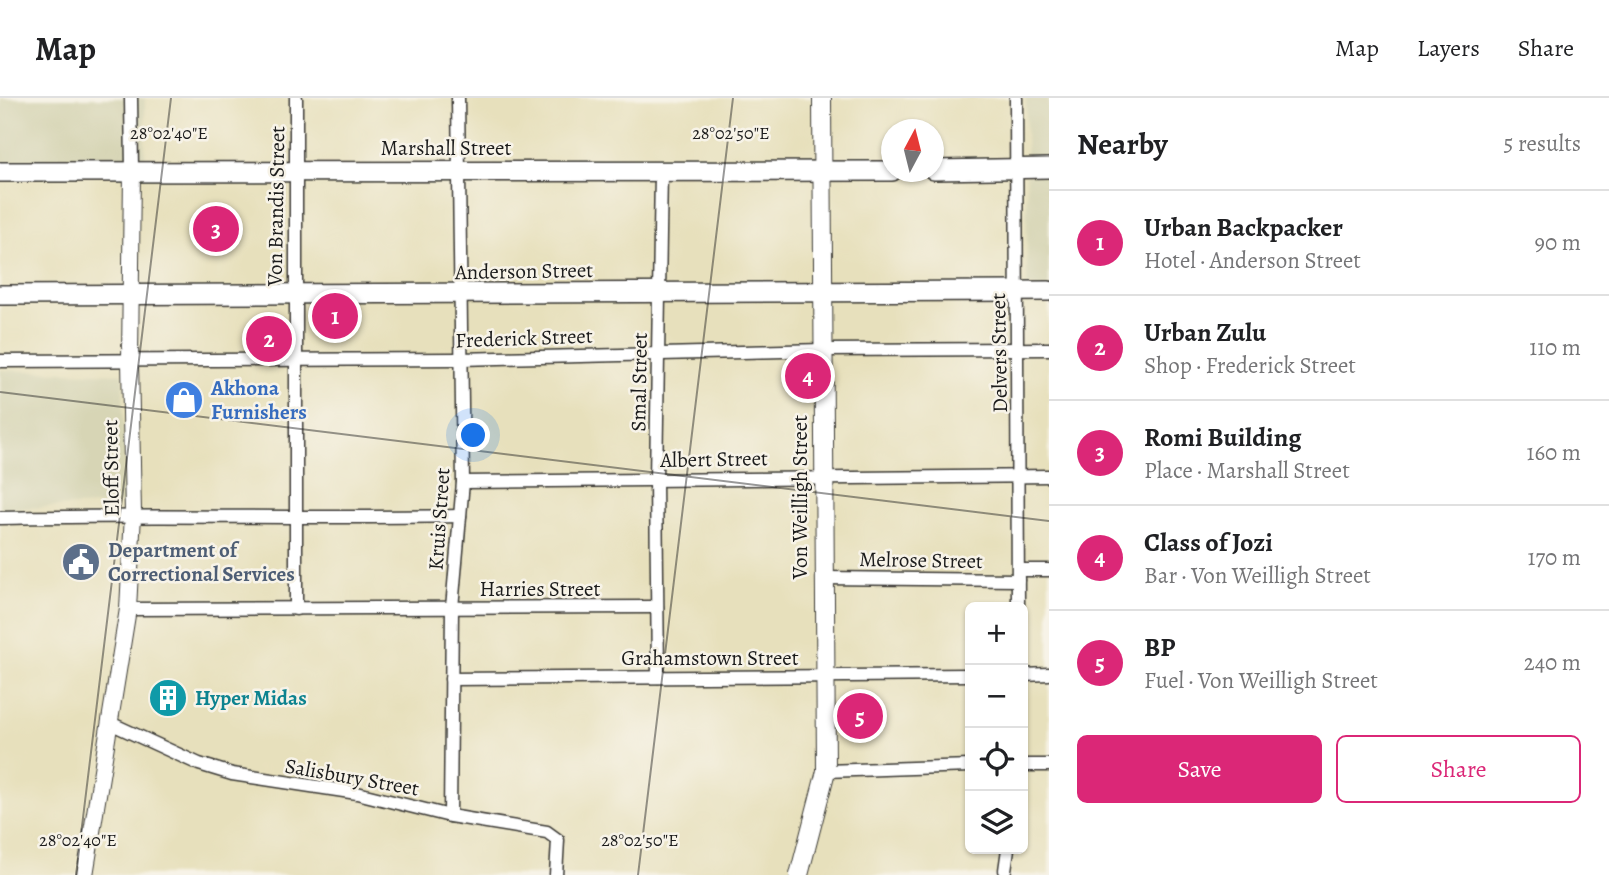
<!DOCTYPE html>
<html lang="en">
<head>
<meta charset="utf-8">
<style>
  body { margin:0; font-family:Alegreya,serif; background:#f6f6f6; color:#202124 }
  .controls { position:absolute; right:21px; bottom:21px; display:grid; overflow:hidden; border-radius:10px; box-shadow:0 2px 5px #0004 }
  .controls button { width:63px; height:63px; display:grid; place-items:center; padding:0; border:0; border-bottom:2px solid #e0e0e0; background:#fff; color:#202124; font:35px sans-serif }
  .compass { position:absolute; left:881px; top:21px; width:63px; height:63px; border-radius:50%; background:#fff; box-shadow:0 2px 5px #0004; rotate:7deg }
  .you { position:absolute; left:474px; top:338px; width:24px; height:24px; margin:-18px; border:5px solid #fff; border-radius:50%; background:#1a73e8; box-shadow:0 0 0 10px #1a73e833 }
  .badge { display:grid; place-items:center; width:46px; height:46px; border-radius:50%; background:#db2777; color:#fff; font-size:23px; font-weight:700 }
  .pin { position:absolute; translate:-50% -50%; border:4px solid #fff; box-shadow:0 2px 7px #0006 }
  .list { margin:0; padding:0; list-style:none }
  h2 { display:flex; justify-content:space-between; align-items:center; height:91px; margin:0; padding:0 28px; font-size:30px }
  h2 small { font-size:23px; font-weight:400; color:#757577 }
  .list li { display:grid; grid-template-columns:46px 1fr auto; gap:21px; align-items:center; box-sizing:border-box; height:105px; padding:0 28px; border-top:2px solid #e0e0e0 }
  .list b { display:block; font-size:26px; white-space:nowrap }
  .list p { margin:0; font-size:23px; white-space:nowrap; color:#757577 }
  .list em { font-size:23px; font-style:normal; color:#757577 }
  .actions { display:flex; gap:14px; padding:21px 28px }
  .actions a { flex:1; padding:16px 0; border:2px solid #db2777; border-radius:10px; text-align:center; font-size:24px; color:#db2777 }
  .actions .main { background:#db2777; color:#fff }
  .icon { flex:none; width:38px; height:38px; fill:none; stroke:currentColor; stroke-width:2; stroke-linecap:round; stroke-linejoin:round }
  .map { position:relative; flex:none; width:1049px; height:777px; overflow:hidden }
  header { display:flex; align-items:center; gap:42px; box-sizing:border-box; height:98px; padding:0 35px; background:#fff; border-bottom:2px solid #e0e0e0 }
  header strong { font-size:33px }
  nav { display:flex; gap:38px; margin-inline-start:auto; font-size:24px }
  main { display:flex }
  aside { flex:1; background:#fff }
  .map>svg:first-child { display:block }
  .built { fill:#d7d5b5 }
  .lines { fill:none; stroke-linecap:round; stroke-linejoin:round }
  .minor-casing { stroke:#3a3934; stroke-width:15 }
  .tertiary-casing { stroke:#3a3934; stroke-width:18 }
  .secondary-casing { stroke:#3a3934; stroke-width:20 }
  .primary-casing { stroke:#3a3934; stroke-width:22 }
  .minor { stroke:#fff; stroke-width:12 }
  .tertiary { stroke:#fff; stroke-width:16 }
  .secondary { stroke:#fff; stroke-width:18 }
  .primary { stroke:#fff; stroke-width:19 }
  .ticks { fill:none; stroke:#1c1c1c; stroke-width:2; stroke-opacity:0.45 }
  .labels { text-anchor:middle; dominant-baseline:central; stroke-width:5; stroke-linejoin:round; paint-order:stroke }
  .street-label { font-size:21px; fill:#1c1c1c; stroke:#f7f3e8 }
  .shop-label { font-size:21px; font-weight:bold; fill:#366cbe; stroke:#f7f3e8; text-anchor:start }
  .service-label { font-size:21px; font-weight:bold; fill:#4e5e75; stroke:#f7f3e8; text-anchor:start }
  .culture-label { font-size:21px; font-weight:bold; fill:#0d838f; stroke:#f7f3e8; text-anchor:start }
  .ticks-label { font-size:18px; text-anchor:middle; fill:#1c1c1c; stroke:#f7f3e8; stroke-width:5; stroke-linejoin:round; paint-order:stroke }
</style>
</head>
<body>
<header>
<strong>Map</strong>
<nav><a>Map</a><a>Layers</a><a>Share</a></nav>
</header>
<main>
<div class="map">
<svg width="1049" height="777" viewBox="0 0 1049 777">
  <rect width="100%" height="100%" fill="#f7f3e8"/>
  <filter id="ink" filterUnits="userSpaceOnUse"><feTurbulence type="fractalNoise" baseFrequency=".0143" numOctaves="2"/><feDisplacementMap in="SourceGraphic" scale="14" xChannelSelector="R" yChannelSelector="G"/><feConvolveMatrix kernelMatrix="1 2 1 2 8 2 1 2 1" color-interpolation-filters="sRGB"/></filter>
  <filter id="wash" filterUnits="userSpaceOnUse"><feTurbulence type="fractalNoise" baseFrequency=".00686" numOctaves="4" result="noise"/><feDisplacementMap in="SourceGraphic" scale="28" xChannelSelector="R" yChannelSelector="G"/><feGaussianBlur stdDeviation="1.57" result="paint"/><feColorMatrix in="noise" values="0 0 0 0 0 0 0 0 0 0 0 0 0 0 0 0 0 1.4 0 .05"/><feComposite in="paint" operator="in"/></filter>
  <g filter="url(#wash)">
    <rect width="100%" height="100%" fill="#e7e0bc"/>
    <!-- built -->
    <g class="built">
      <path d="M0,0h145v64l-145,1z"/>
      <path d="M1026,0h23v189h-22z"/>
      <path d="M0,272l123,4 2,130 -125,5z"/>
    </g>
  </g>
  <g filter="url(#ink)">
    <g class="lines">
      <defs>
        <g id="minor">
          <path d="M131,0l1,72"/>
          <path d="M296,0v511"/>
          <path d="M1016,0l2,509"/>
          <path d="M0,263l460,-2 363,-9 226,-1"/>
          <path d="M463,384l586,-6"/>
          <path d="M0,420c153,-4 306,1 460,-2"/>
          <path d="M1019,472h30"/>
          <path d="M823,480l195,2"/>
          <path d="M128,511l529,-2"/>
          <path d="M1023,577l26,-1"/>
          <path d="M658,579l-2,-198 5,-307"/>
          <path d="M451,581l519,-4"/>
          <path d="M110,625l89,41 33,10 125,19 93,23 97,16 11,8 -2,35"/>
          <path d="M1023,667h26"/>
          <path d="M826,673l144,-5"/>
          <path d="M450,718l2,-208 11,-126 -5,-384"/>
          <path d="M1005,772l3,-21"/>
        </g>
        <path id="tertiary" d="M85,777l43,-266 5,-95 -3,-153 2,-191"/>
        <path id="secondary" d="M799,777l27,-104 -4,-673"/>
        <g id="primary">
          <path d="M934,72l115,-2"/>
          <path d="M0,74l892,-1"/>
          <path d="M0,197l1049,-4"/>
        </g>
      </defs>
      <!-- minor casing -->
      <use href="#minor" class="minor-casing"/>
      <!-- tertiary casing -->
      <use href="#tertiary" class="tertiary-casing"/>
      <!-- secondary casing -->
      <use href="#secondary" class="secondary-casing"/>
      <!-- primary casing -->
      <use href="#primary" class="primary-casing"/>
      <!-- minor -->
      <use href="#minor" class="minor"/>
      <!-- tertiary -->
      <use href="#tertiary" class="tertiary"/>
      <!-- secondary -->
      <use href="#secondary" class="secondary"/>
      <!-- primary -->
      <use href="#primary" class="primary"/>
    </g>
  </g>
  <!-- ticks -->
  <path class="ticks" d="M0,294l1049,129M76,777l95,-777M638,777l95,-777"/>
  <!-- icons -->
  <defs>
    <symbol id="shop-disc" viewBox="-11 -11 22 22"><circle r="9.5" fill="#3f7fe0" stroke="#f7f3e8"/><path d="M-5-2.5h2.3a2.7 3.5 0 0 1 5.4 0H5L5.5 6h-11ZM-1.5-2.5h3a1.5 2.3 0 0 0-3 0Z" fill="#fff"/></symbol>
    <symbol id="civic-disc" viewBox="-11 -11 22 22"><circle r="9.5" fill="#5c6f8a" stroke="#f7f3e8"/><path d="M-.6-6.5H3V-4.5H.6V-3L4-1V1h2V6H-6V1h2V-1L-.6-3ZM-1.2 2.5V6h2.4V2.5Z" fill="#fff"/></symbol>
    <symbol id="building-disc" viewBox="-11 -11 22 22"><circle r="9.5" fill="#0f9aa8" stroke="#f7f3e8"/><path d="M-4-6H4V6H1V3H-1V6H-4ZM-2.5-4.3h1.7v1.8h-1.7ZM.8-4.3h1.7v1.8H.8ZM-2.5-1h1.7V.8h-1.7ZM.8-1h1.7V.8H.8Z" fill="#fff"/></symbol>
  </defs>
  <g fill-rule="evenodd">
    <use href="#shop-disc" x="162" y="280" width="44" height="44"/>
    <use href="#civic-disc" x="59" y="442" width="44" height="44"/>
    <use href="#building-disc" x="146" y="578" width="44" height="44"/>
  </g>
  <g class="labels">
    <!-- street labels -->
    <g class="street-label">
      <text x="446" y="50">Marshall Street</text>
      <text transform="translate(276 108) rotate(-89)">Von Brandis Street</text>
      <text transform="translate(524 173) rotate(-1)">Anderson Street</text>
      <text transform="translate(524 240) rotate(-2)">Frederick Street</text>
      <text transform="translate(999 255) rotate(-91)">Delvers Street</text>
      <text transform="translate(639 284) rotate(-89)">Smal Street</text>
      <text transform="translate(714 361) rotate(-1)">Albert Street</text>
      <text transform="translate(111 370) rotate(-91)">Eloff Street</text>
      <text transform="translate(800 399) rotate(-90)">Von Weilligh Street</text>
      <text transform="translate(439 421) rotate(-86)">Kruis Street</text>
      <text transform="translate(921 462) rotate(1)">Melrose Street</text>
      <text x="540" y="491">Harries Street</text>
      <text x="710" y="560">Grahamstown Street</text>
      <text transform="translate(352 679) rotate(10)">Salisbury Street</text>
    </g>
    <!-- shop labels -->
    <g class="shop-label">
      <text x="211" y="290">Akhona<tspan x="211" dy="24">Furnishers</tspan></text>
    </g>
    <!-- service labels -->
    <g class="service-label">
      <text x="108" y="452">Department of<tspan x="108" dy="24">Correctional Services</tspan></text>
    </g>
    <!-- culture labels -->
    <g class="culture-label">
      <text x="195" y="600">Hyper Midas</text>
    </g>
  </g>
  <g class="ticks-label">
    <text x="169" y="41">28°02'40"E</text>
    <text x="731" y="41">28°02'50"E</text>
    <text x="78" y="748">28°02'40"E</text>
    <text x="640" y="748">28°02'50"E</text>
  </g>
</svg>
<div class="controls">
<button>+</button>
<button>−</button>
<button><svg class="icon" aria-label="locate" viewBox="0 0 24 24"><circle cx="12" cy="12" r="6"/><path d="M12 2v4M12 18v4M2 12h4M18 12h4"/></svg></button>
<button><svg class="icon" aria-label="layers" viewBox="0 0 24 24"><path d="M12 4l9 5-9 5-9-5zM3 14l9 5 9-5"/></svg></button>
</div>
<svg class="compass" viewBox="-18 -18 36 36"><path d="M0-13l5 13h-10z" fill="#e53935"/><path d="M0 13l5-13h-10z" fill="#757577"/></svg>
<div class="you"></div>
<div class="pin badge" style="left:335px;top:218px">1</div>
<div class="pin badge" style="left:269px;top:241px">2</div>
<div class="pin badge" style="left:216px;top:131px">3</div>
<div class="pin badge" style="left:808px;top:278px">4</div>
<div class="pin badge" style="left:860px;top:618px">5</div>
</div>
<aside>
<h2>Nearby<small>5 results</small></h2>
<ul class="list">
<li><span class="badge">1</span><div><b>Urban Backpacker</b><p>Hotel · Anderson Street</p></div><em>90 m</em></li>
<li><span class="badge">2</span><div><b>Urban Zulu</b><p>Shop · Frederick Street</p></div><em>110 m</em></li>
<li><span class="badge">3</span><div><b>Romi Building</b><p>Place · Marshall Street</p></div><em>160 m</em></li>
<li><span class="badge">4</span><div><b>Class of Jozi</b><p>Bar · Von Weilligh Street</p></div><em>170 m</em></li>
<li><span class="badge">5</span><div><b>BP</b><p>Fuel · Von Weilligh Street</p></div><em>240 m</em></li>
</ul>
<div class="actions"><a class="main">Save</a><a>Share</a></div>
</aside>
</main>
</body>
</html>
